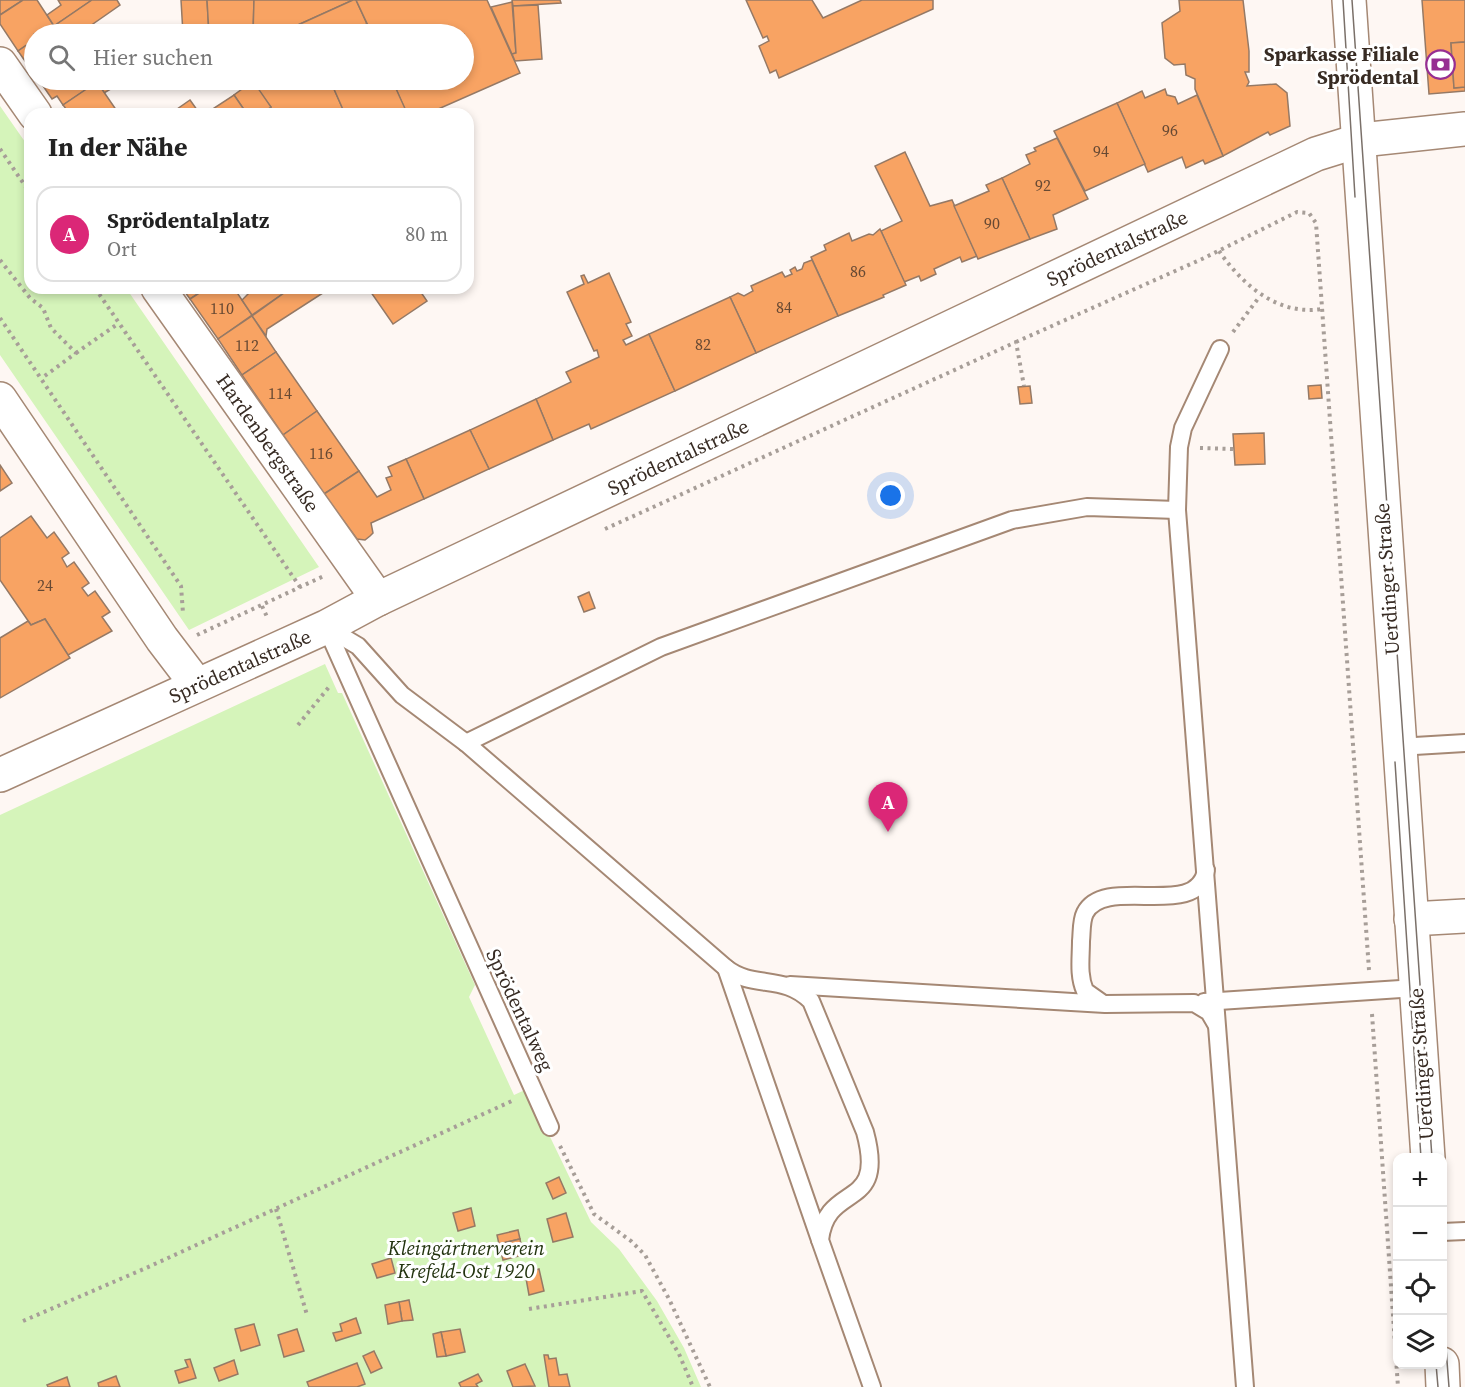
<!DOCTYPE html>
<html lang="de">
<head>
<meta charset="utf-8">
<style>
  body { margin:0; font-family:"Source Serif 4",serif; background:#f6f6f6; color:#222 }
  .controls { position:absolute; right:18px; bottom:18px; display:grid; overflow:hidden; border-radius:12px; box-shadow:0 3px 9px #0003 }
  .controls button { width:54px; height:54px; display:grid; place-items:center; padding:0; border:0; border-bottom:2px solid #e0e0e0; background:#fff; color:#222; font:30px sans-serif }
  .you { position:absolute; left:891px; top:496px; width:21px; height:21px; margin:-15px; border:4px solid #fff; border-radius:50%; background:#1a73e8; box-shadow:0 0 0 9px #1a73e833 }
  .badge { display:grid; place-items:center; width:39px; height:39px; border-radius:50%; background:#db2777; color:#fff; font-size:20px; font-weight:700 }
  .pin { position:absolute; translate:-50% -50px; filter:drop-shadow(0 2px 3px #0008) }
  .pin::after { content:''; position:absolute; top:32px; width:21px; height:18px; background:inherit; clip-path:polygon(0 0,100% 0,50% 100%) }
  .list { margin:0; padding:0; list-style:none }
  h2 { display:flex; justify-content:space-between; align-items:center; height:78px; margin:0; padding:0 24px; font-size:26px }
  h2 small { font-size:20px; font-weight:400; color:#767676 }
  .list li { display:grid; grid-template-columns:39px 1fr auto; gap:18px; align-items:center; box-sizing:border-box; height:96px; margin:0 12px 12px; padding:0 12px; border:2px solid #e0e0e0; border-radius:18px }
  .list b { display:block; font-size:22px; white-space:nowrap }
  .list p { margin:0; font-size:20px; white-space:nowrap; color:#767676 }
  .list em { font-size:20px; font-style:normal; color:#767676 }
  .icon { flex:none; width:33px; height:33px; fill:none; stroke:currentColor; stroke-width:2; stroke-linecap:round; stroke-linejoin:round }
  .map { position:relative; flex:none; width:1465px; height:1387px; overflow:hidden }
  .search { position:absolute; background:#fff; box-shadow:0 3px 9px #0003; left:24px; top:24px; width:450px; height:66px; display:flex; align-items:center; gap:15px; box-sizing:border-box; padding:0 21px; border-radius:33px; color:#767676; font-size:22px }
  .panel { position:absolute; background:#fff; box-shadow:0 3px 9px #0003; left:24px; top:108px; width:450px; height:186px; border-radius:18px }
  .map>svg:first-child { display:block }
  .green { fill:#d5f4ba }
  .building { fill:#f8a363; stroke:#957965; stroke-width:1.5 }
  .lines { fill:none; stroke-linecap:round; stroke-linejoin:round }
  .service-casing { stroke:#a58874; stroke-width:20 }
  .minor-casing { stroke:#a58874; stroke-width:36 }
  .secondary-casing { stroke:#a58874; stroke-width:36 }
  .path { stroke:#a79e98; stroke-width:4; stroke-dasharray:3 4.5; stroke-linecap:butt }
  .service { stroke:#fff; stroke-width:16 }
  .minor { stroke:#fff; stroke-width:33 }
  .secondary { stroke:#fff; stroke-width:33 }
  .tram { stroke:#7a7069; stroke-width:1.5 }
  .labels { text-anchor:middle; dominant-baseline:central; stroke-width:6; stroke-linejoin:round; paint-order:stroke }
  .number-label { font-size:16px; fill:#674933 }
  .poi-label { font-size:20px; font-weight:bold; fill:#372b23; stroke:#fff; text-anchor:end }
  .street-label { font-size:20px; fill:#372b23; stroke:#fff }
  .park-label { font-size:20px; font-style:italic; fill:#22330e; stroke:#fff }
</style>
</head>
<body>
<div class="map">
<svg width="1465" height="1387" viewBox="0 0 1465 1387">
  <rect width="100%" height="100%" fill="#fef7f3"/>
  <!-- green -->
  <g class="green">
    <path d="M0,106l30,43v139h96l193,279 -130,63 -189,-275z"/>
    <path d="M325,664l13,29h4l133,292 -6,12 45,98 13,-6 64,133 28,27 38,52 27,47 17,39h-344l8,-3 -8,-21 -49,19 1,5h-309v-572z"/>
  </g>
  <!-- building -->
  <g class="building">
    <path d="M0,0h23l-23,15z"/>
    <path d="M23,0h14l17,26 -12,8h-8v6l-16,11 -18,-27v-9z"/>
    <path d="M58,0h34l-38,26 -7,-11 14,-10z"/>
    <path d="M92,0h25l3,5 -40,28 -4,-6 -10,7h-6l-6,-8z"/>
    <path d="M181,0h26l2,34h-26z"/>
    <path d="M207,0h47l-1,34h-44z"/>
    <path d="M254,0h99l-75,34h-25z"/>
    <path d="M353,0h3l11,24 -24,10h-65z"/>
    <path d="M356,0h131l33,73 -93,41h-20l-15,-34h72v-46h-92z"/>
    <path d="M512,0h48l1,3 -48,3z"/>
    <path d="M746,0h66l11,18 39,-18h71v9l-154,69 -3,-8 -6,3 -11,-27 10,-5 -2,-5 -4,2z"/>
    <path d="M1179,0h64l6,51v21h-4l4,10 -2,4 29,-2 11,9 3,33 -20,9 -2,-3 -45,24 -28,-67v-10l-9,-4 -1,-11 -11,1 -9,-7 -3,-35 18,-12z"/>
    <path d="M1422,0h43v42l-14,1 3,45 11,-1v4l-36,3z"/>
    <path d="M512,2l4,51 -4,1 -21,-47z"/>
    <path d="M538,5l4,54 -27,2 -3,-7 4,-1 -3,-47z"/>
    <path d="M367,24l5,10h-29z"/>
    <path d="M54,26l6,8h-18z"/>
    <path d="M34,40v34l-16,-23z"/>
    <path d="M1465,42v45l-11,1 -3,-45z"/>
    <path d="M46,80h45l3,4 -31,21 -6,-9 -5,3 -11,-16z"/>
    <path d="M100,80h35l-14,9 -7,-2 -10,6 -7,-11z"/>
    <path d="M250,80h80l15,34h-84l10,-7z"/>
    <path d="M330,80h62l15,33 -62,1z"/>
    <path d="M253,81l18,26 -10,7h-14l-13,-19z"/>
    <path d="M97,82l22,32h-49l-7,-9z"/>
    <path d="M1165,89l2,6 8,2 3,7 19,-9 26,61 -18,8 -2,-4 -17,8 -4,-11 -34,15 -31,-69 25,-12 3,7z"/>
    <path d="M234,95l13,19h-42z"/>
    <path d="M190,100l10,14h-30z"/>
    <path d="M1117,103l28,61 -60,27 -31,-60z"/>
    <path d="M1057,138l31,61 -35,16 4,14 -27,10 -28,-61 28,-14 -4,-9 10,-4 -2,-3z"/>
    <path d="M905,152l25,54 22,-6 25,56 -15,6 -2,-5 -26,12 2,5 -15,7 -2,-5 -15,6 -23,-51 21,-10 -27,-55z"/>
    <path d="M1002,178l28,61 -52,20 -24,-53 35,-15 -3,-6z"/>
    <path d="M880,229l26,56 -23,10 1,2 -46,19 -27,-59 15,-7 -2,-5 25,-12 3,8 17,-7 4,1z"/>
    <path d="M812,260l26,56 -82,37 -26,-56 8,-4 6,3 9,-5 -2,-5 31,-14 3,5 7,-3 -2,-4 5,-3 2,4 5,-2 2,-6z"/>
    <path d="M609,273l22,49 -5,2 6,12 -9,4 3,5 23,-11 26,57 -84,38 -2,-5 -36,16 -17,-41 35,-17 -5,-10 33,-15 -2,-7 -3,1 -27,-59 17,-8 -3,-8 3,-1 4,8z"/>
    <path d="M182,288h25l-17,11z"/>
    <path d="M207,288h27l18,27 -34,24 -28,-40z"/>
    <path d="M254,288h37l-39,27 -10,-15z"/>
    <path d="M291,288h33l2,3 -59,38 -1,7 -14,-20z"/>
    <path d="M368,288h50l9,13 -34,23z"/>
    <path d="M730,297l26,56 -81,38 -26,-57z"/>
    <path d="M252,316l24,36 -34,23 -24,-36z"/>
    <path d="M276,352l41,59 -34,24 -41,-60z"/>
    <path d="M1321,385l1,13 -13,1 -1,-13z"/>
    <path d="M1030,386l2,17 -12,1 -2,-17z"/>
    <path d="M536,399l17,41 -64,29 -19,-39z"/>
    <path d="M317,411l42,60 -35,23 -41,-59z"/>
    <path d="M470,430l19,39 -65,30 -18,-40z"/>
    <path d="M1264,433l1,31 -30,1 -2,-31z"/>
    <path d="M406,459l18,40 -53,24 2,10 -3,3 -5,4 -8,-1 -33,-45 35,-23 18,26 14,-7 -5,-12 6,-2 -4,-9z"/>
    <path d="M0,465l12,18 -12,8z"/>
    <path d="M31,516l16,22 7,-6 15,21 -7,5 5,9 7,-5 15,21 -7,5 6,8 7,-5 15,21 -8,5 10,14 -44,24 -23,-36 -14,6 -31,-45v-42z"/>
    <path d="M589,592l6,16 -11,4 -6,-15z"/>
    <path d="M45,619l25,39 -70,40v-60l28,-17 3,4z"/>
    <path d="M559,1177l7,16 -13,6 -7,-16z"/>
    <path d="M471,1208l4,18 -17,5 -5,-18z"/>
    <path d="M566,1213l7,24 -20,5 -6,-23z"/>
    <path d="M518,1230l2,9 -21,5 -2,-9z"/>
    <path d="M520,1239l3,16 -20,5 -4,-16z"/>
    <path d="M391,1258l4,15 -18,5 -5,-14z"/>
    <path d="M539,1269l5,22 -15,4 -4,-22z"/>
    <path d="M409,1300l4,20 -11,1 -3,-19z"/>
    <path d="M399,1302l3,19 -14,3 -3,-19z"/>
    <path d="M356,1318l5,15 -25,8 -3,-8 9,-2 -2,-7z"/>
    <path d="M254,1324l6,21 -19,6 -6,-22z"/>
    <path d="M297,1329l7,22 -20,6 -6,-22z"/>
    <path d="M460,1329l5,23 -19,4 -5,-24z"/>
    <path d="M441,1332l5,24 -9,1 -4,-23z"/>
    <path d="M374,1351l8,17 -11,5 -8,-17z"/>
    <path d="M544,1355h4l1,4 7,-1 3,17 8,-1 3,13h-21z"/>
    <path d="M190,1359l6,19 -17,5 -4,-12 13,-4 -3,-7z"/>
    <path d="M234,1360l4,14 -19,7 -5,-13z"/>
    <path d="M357,1363l8,21 -8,3h-48l-2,-5z"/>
    <path d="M525,1364l10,22 -22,1 -6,-16z"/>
    <path d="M478,1374l4,7 -6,3 2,3h-17l-2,-4z"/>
    <path d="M116,1376l4,11h-21l-1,-4z"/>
    <path d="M67,1377l3,10h-22l-1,-2z"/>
  </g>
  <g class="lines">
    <defs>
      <g id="service">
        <path d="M1220,349l-37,79 -4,19 -2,63 68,877"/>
        <path d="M326,627l32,19 44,49 64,48 260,225c28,22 57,5 85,33l54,131c22,81 -38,48 -45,108l52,147"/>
        <path d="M326,627l224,500"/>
        <path d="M466,743l195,-96 351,-127 75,-13 90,3"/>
        <path d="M1398,747l67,-4"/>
        <path d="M726,968l94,272"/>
        <path d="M790,985l315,19 89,-1 15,9 7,12"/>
        <path d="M1204,1002l212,-14"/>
        <path d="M1102,1003l-17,-12c-7,-16 -4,-33 -4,-50 1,-9 0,-20 4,-28 20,-39 113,8 121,-43"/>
        <path d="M1442,1232l23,-1"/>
      </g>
      <g id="minor">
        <path d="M0,64l35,50"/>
        <path d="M158,288l220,311"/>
        <path d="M0,399l162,240 35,46"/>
        <path d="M0,775l326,-148 52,-28 938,-445 45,-14 104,-11"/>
        <path d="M1411,919l54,-3"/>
      </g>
      <g id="secondary">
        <path d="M1349,0l79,1158"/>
        <path d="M1442,1364l1,23"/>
      </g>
    </defs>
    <!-- service casing -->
    <use href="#service" class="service-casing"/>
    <!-- minor casing -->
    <use href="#minor" class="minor-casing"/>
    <!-- secondary casing -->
    <use href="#secondary" class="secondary-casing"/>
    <!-- path -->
    <g class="path">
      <path d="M0,149l30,44"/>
      <path d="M1219,251c23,33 58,65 103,58"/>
      <path d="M0,260l30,38 13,10 8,20 25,25 -34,25"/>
      <path d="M95,288l205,299"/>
      <path d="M0,318l181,268 2,27"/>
      <path d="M1233,332l27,-36"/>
      <path d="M1016,342l186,-83 95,-47 12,1 7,10 53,747"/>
      <path d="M76,353l43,-30"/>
      <path d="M1200,448l34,1"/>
      <path d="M605,529l411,-187 8,44"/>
      <path d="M262,606l6,13"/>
      <path d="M197,635l129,-60"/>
      <path d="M298,725l31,-38"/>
      <path d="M1372,1014l26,373"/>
      <path d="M560,1146l34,68 37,27 14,14 24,44 41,88"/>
      <path d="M276,1209l31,106"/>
      <path d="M529,1309l113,-18 37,63 14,33"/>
      <path d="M23,1321l123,-53 368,-168"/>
    </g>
    <!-- service -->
    <use href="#service" class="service"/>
    <!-- minor -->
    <use href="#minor" class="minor"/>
    <!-- secondary -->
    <use href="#secondary" class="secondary"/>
    <!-- tram -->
    <g class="tram">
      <path d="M1343,0l12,197"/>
      <path d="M1352,0l80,1158"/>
      <path d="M1395,762l26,396"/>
      <path d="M1442,1296l7,91"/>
      <path d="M1436,1364l2,23"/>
    </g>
  </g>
  <!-- icons -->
  <defs>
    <symbol id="bank-ring" viewBox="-11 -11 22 22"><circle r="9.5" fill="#fff" stroke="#962e92" stroke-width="1.5"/><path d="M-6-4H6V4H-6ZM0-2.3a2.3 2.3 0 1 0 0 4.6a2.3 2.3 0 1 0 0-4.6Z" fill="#962e92"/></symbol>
  </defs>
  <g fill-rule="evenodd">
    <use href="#bank-ring" x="1424" y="48" width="33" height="33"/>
  </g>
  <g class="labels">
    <!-- number labels -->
    <g class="number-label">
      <text x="1170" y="130">96</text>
      <text x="1101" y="151">94</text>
      <text x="1043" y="185">92</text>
      <text x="992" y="223">90</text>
      <text x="858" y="271">86</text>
      <text x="784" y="307">84</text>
      <text x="222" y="308">110</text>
      <text x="703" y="344">82</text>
      <text x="247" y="345">112</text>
      <text x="280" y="393">114</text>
      <text x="321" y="453">116</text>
      <text x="45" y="585">24</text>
    </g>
    <!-- poi labels -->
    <g class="poi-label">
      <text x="1419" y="54">Sparkasse Filiale<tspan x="1419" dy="23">Sprödental</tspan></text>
    </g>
    <!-- street labels -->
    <g class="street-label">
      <text transform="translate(1117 248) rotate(-25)">Sprödentalstraße</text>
      <text transform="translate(268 443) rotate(55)">Hardenbergstraße</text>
      <text transform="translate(678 457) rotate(-25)">Sprödentalstraße</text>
      <text transform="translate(1387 579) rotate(-94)">Uerdinger Straße</text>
      <text transform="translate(240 666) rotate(-24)">Sprödentalstraße</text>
      <text transform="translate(520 1010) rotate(65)">Sprödentalweg</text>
      <text transform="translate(1421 1064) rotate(-94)">Uerdinger Straße</text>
    </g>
    <!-- park labels -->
    <g class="park-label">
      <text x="466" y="1248">Kleingärtnerverein<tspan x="466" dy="23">Krefeld-Ost 1920</tspan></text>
    </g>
  </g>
</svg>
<div class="controls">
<button>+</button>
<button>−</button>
<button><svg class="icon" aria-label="locate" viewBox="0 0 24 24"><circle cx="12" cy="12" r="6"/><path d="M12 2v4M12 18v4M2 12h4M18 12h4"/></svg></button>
<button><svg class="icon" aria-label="layers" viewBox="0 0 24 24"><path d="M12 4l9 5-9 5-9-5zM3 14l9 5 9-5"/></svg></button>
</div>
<div class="you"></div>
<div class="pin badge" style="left:888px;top:832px">A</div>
<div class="search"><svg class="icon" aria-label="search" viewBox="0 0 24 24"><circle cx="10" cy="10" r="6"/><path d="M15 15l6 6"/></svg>Hier suchen</div>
<section class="panel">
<h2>In der Nähe<small></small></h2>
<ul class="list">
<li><span class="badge">A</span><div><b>Sprödentalplatz</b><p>Ort</p></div><em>80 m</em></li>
</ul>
</section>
</div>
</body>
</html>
